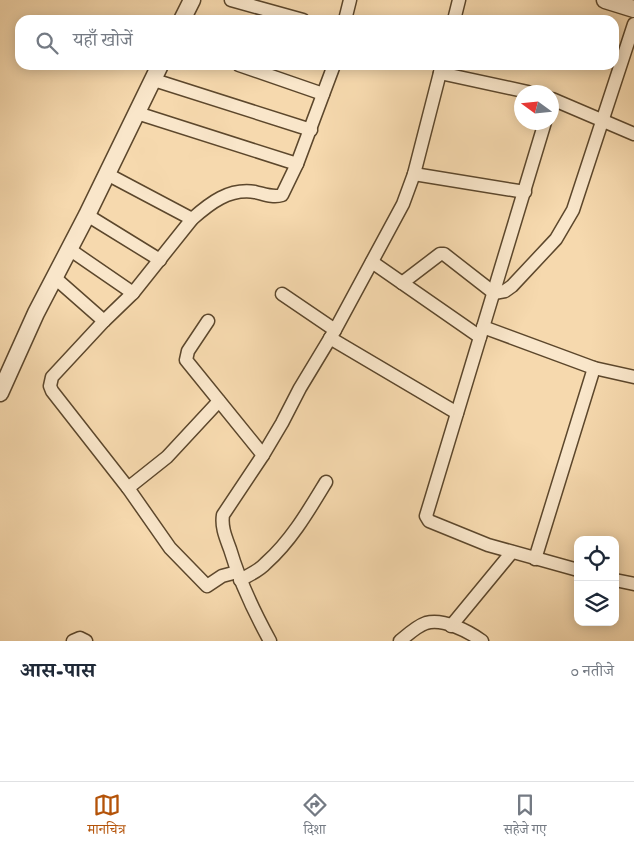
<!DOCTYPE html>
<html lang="hi">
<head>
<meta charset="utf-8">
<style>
  body { margin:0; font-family:"IM FELL DW Pica","Noto Serif Devanagari",serif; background:#f6f6f7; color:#1f2937 }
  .controls { position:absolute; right:15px; bottom:15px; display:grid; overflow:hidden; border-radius:10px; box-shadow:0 2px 12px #0003 }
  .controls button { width:45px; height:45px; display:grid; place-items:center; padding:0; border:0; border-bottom:1px solid #e0e1e3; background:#fff; color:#1f2937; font:25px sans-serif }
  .compass { position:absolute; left:514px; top:85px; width:45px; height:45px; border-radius:50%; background:#fff; box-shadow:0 2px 12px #0003; rotate:285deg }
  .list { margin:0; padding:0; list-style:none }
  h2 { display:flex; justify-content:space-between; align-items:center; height:65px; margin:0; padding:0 20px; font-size:21px }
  h2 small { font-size:16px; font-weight:400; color:#747a83 }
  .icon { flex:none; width:28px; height:28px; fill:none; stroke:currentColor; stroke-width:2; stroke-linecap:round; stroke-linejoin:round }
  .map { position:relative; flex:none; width:634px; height:641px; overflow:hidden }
  .search { position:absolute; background:#fff; box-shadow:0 2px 12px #0003; left:15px; right:15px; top:15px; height:55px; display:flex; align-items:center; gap:12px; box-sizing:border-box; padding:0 18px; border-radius:15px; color:#747a83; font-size:19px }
  .sheet { height:140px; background:#fff }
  nav { display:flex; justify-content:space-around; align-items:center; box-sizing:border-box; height:70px; border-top:1px solid #e0e1e3; background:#fff; font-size:14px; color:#747a83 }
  nav a { display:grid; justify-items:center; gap:2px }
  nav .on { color:#b45309 }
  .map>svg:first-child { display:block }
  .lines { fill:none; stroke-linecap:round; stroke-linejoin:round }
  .minor-casing { stroke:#5c472c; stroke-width:15 }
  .tertiary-casing { stroke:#5c472c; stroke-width:19 }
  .minor { stroke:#f9e6ca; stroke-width:12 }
  .tertiary { stroke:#f9e6ca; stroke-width:16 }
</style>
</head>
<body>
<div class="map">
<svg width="634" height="641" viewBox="0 0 634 641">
  <rect width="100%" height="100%" fill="#f6d9ae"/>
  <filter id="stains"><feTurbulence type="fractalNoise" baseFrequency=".004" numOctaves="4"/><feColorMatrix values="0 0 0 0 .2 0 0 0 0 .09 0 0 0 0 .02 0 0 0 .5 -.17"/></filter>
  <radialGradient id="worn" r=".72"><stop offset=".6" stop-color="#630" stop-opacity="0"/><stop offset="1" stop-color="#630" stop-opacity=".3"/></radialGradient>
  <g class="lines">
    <defs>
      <g id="minor">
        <path d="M231,0l72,20"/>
        <path d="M345,20l5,-20"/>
        <path d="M454,20l5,-20"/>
        <path d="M239,65l84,29"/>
        <path d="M440,73l88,19"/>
        <path d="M154,80l157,50"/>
        <path d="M552,99l82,35"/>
        <path d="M137,113l160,51"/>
        <path d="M545,122l-119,394 3,5 59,24 90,25"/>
        <path d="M107,174l85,45"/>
        <path d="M414,174l111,18"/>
        <path d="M87,215l73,45"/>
        <path d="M69,249l64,44"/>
        <path d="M372,262l108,75"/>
        <path d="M54,277l50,44"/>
        <path d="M402,283l38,-29h4l50,39 11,-2 7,-5 44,-47 17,-29 61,-186"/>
        <path d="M282,294l53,36"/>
        <path d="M208,321l-20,30 -2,9 77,95"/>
        <path d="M483,327l111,41 40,9"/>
        <path d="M330,338l127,75"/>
        <path d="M128,488l39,-31 52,-56"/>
        <path d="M535,559l59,-191"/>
        <path d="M237,572l-15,4 -15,10 -37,-38 -42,-60 -76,-97 -2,-5 2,-9 52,-56 29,-28 59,-74c18,-16 37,-31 63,-27 9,2 18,6 27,3l15,-31 37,-99"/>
        <path d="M240,580c9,-5 19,-9 26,-17 25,-22 43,-53 60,-81"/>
        <path d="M615,580l19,4"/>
        <path d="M451,626l61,-74"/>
        <path d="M73,641l7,-3 6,3"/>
        <path d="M270,641c-17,-31 -30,-58 -40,-92 -4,-11 -9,-22 -7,-34l40,-60 19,-32 18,-35 35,-58 68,-126 11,-30 28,-109"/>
        <path d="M400,641c7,-6 17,-15 26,-18 17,-5 42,8 56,18"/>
      </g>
      <g id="tertiary">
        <path d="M605,0l29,9"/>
        <path d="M182,20l10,-20"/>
        <path d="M0,393l36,-80 51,-98 73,-150"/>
      </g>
    </defs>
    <!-- minor casing -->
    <use href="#minor" class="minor-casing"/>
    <!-- tertiary casing -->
    <use href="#tertiary" class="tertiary-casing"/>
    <!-- minor -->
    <use href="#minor" class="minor"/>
    <!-- tertiary -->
    <use href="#tertiary" class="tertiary"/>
  </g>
  <rect width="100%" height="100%" filter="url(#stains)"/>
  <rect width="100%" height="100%" fill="url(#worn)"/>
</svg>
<div class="controls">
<button><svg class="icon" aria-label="locate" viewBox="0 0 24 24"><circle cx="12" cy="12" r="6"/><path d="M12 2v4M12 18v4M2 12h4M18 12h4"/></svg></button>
<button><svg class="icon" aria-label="layers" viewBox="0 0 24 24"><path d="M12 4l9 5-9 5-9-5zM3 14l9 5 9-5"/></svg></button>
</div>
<svg class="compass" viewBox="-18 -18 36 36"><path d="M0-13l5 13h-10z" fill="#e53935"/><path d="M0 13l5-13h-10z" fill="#747a83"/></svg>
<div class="search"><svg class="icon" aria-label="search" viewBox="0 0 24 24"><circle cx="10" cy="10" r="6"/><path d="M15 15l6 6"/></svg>यहाँ खोजें</div>
</div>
<section class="sheet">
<h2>आस-पास<small>0 नतीजे</small></h2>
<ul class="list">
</ul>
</section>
<nav>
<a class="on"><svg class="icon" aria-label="map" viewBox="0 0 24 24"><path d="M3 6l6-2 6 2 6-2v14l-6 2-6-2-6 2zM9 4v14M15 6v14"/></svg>मानचित्र</a>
<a><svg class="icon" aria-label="directions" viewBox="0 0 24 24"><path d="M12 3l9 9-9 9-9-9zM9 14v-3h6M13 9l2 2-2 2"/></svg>दिशा</a>
<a><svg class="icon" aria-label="saved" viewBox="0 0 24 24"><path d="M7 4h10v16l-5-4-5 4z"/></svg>सहेजे गए</a>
</nav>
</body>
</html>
